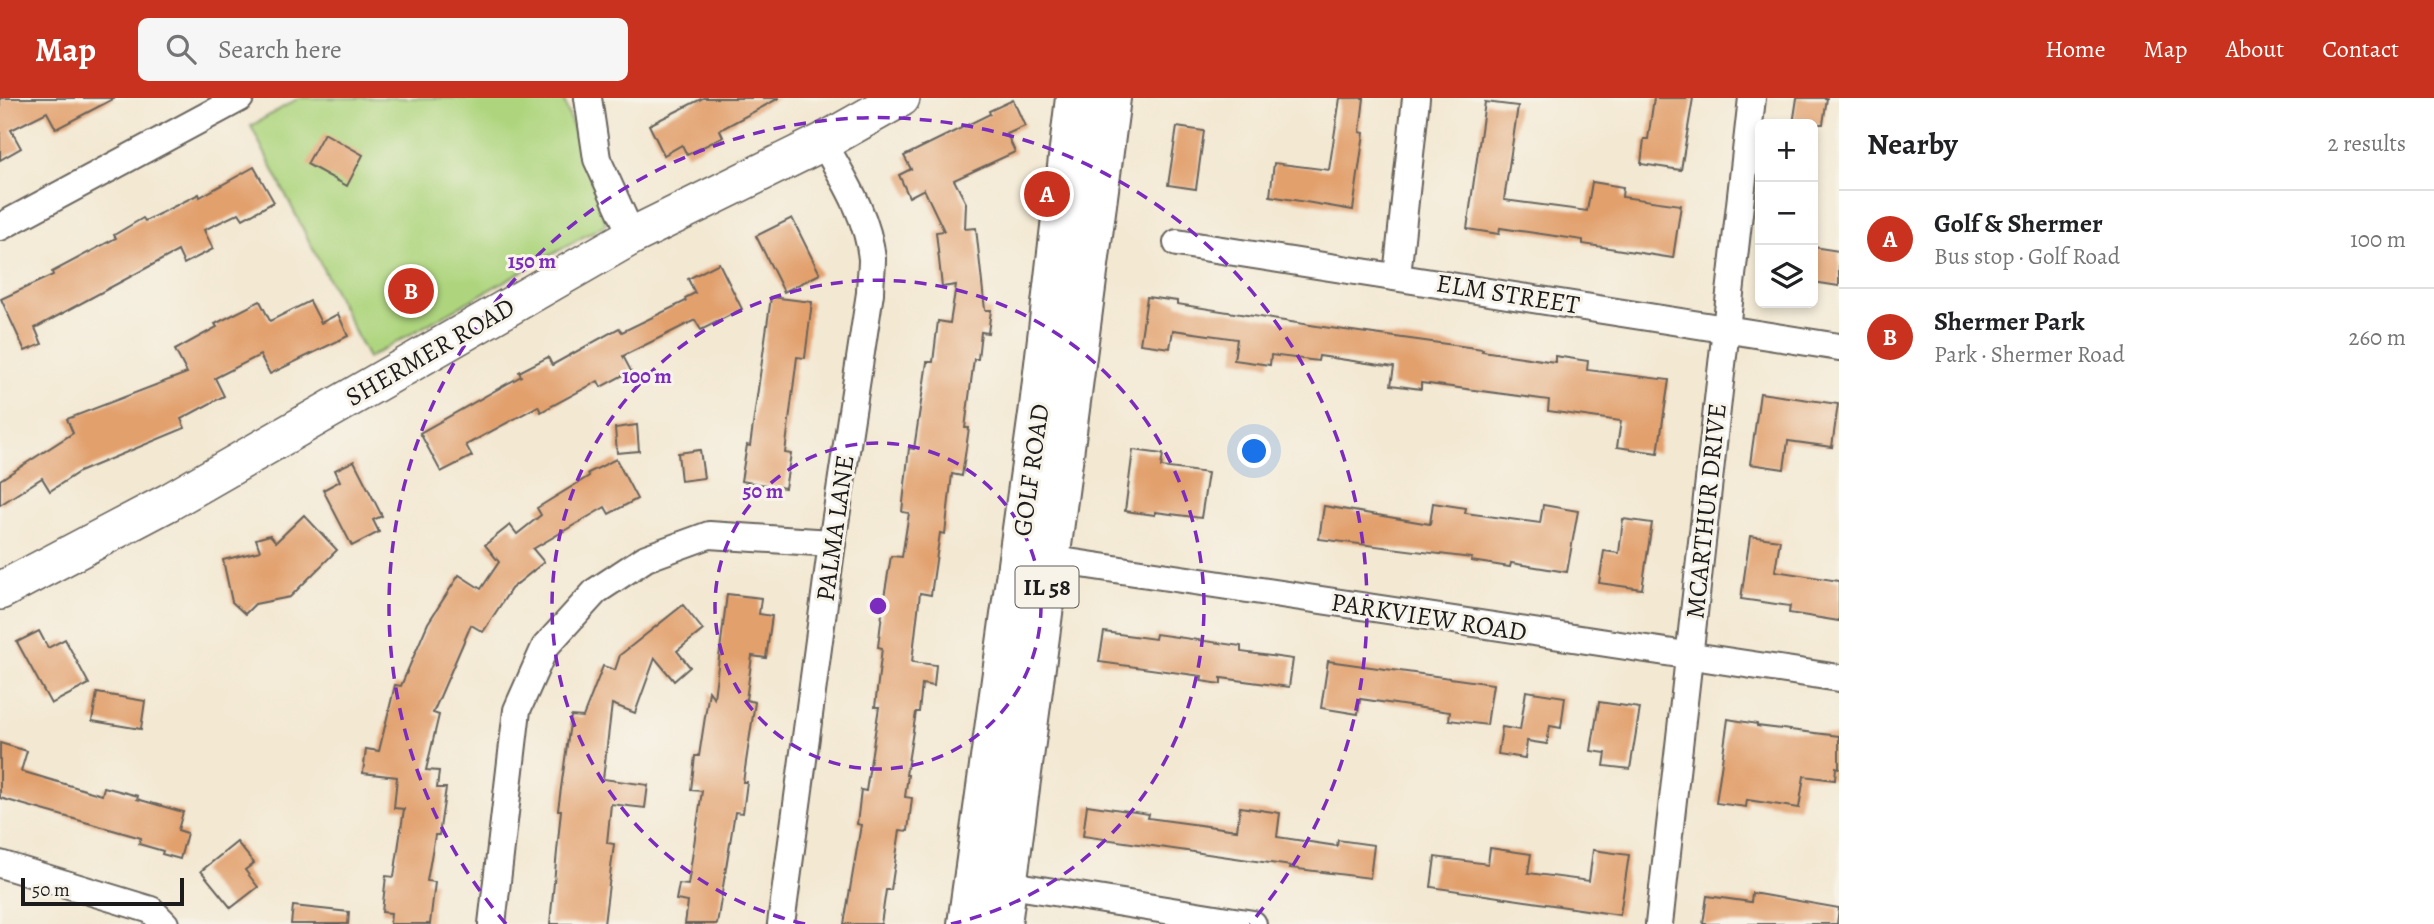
<!DOCTYPE html>
<html lang="en">
<head>
<meta charset="utf-8">
<style>
  body { margin:0; font-family:Alegreya,serif; background:#f6f6f6; color:#202124 }
  .controls { position:absolute; right:21px; top:21px; display:grid; overflow:hidden; border-radius:10px; box-shadow:0 4px 10px #0003 }
  .controls button { width:63px; height:63px; display:grid; place-items:center; padding:0; border:0; border-bottom:2px solid #e0e0e0; background:#fff; color:#202124; font:35px sans-serif }
  .scale { position:absolute; left:21px; bottom:18px; width:163px; box-sizing:border-box; padding-left:7px; border:4px solid #1c1c1c; border-top:0; font-size:19px; line-height:24px; white-space:nowrap; color:#1c1c1c; -webkit-text-stroke:5px #f7f3e8; paint-order:stroke }
  .you { position:absolute; left:1255px; top:354px; width:24px; height:24px; margin:-18px; border:5px solid #fff; border-radius:50%; background:#1a73e8; box-shadow:0 0 0 10px #1a73e833 }
  .badge { display:grid; place-items:center; width:46px; height:46px; border-radius:50%; background:#c8321e; color:#fff; font-size:23px; font-weight:700 }
  .pin { position:absolute; translate:-50% -50%; border:4px solid #fff; box-shadow:0 2px 7px #0006 }
  .list { margin:0; padding:0; list-style:none }
  h2 { display:flex; justify-content:space-between; align-items:center; height:91px; margin:0; padding:0 28px; font-size:30px }
  h2 small { font-size:23px; font-weight:400; color:#757577 }
  .list li { display:grid; grid-template-columns:46px 1fr auto; gap:21px; align-items:center; box-sizing:border-box; height:98px; padding:0 28px; border-top:2px solid #e0e0e0 }
  .list b { display:block; font-size:26px; white-space:nowrap }
  .list p { margin:0; font-size:23px; white-space:nowrap; color:#757577 }
  .list em { font-size:23px; font-style:normal; color:#757577 }
  .icon { flex:none; width:38px; height:38px; fill:none; stroke:currentColor; stroke-width:2; stroke-linecap:round; stroke-linejoin:round }
  .map { position:relative; flex:none; width:1839px; height:826px; overflow:hidden }
  header { display:flex; align-items:center; gap:42px; box-sizing:border-box; height:98px; padding:0 35px; background:#c8321e; color:#fff }
  header strong { font-size:33px }
  nav { display:flex; gap:38px; margin-inline-start:auto; font-size:24px }
  .search { width:490px; height:63px; background:#f6f6f6; display:flex; align-items:center; gap:18px; box-sizing:border-box; padding:0 24px; border-radius:10px; color:#757577; font-size:26px }
  main { display:flex }
  aside { flex:1; background:#fff }
  .map>svg:first-child { display:block }
  .green { fill:#aed57e; stroke:#65784d; stroke-width:2 }
  .building { fill:#e2a06d }
  .lines { fill:none; stroke-linecap:round; stroke-linejoin:round }
  .street-casing { stroke:#67635c; stroke-width:30 }
  .secondary-casing { stroke:#67635c; stroke-width:40 }
  .primary-casing { stroke:#67635c; stroke-width:42 }
  .street { stroke:#fff; stroke-width:26 }
  .secondary { stroke:#fff; stroke-width:37 }
  .primary { stroke:#fff; stroke-width:38 }
  .ring { fill:none; stroke:#7b2cbf; stroke-width:3.5; stroke-dasharray:12 9 }
  .labels { text-anchor:middle; dominant-baseline:central; stroke-width:6; stroke-linejoin:round; paint-order:stroke }
  .shield { fill:#f7f3e8; stroke:#5e5c59; stroke-width:2 }
  .shield-label { font-size:24px; font-weight:bold; fill:#1c1c1c }
  .street-label { font-size:26px; fill:#1c1c1c; stroke:#f7f3e8 }
  .centre { fill:#7b2cbf; stroke:#f7f3e8; stroke-width:3.5 }
  .ring-label { font-size:21px; text-anchor:middle; font-weight:bold; fill:#7b2cbf; stroke:#f7f3e8; stroke-width:6; stroke-linejoin:round; paint-order:stroke }
</style>
</head>
<body>
<header>
<strong>Map</strong>
<div class="search"><svg class="icon" aria-label="search" viewBox="0 0 24 24"><circle cx="10" cy="10" r="6"/><path d="M15 15l6 6"/></svg>Search here</div>
<nav><a>Home</a><a>Map</a><a>About</a><a>Contact</a></nav>
</header>
<main>
<div class="map">
<svg width="1839" height="826" viewBox="0 0 1839 826">
  <rect width="100%" height="100%" fill="#f7f3e8"/>
  <filter id="ink" filterUnits="userSpaceOnUse"><feTurbulence type="fractalNoise" baseFrequency=".0143" numOctaves="2"/><feDisplacementMap in="SourceGraphic" scale="14" xChannelSelector="R" yChannelSelector="G"/><feConvolveMatrix kernelMatrix="1 2 1 2 8 2 1 2 1" color-interpolation-filters="sRGB"/></filter>
  <filter id="wash" filterUnits="userSpaceOnUse"><feTurbulence type="fractalNoise" baseFrequency=".00686" numOctaves="4" result="noise"/><feDisplacementMap in="SourceGraphic" scale="28" xChannelSelector="R" yChannelSelector="G"/><feGaussianBlur stdDeviation="1.57" result="paint"/><feColorMatrix in="noise" values="0 0 0 0 0 0 0 0 0 0 0 0 0 0 0 0 0 1.4 0 .05"/><feComposite in="paint" operator="in"/></filter>
  <g filter="url(#wash)">
    <rect width="100%" height="100%" fill="#f3e8d2"/>
    <!-- green -->
    <path class="green" d="M299,0h264l43,126 -238,134 -117,-232z"/>
    <g id="blocks">
      <!-- building -->
      <g class="building">
        <path d="M0,0h115l-59,31 -9,-17 -36,18 10,18 -21,12z"/>
        <path d="M703,0h76l-59,32 3,7 -36,18 -5,-10 -18,10 -15,-30z"/>
        <path d="M1340,0h24l-4,34 4,1 -11,77 -83,-14 4,-33 55,7z"/>
        <path d="M1654,0h39l-12,72 -40,-6 3,-25h4z"/>
        <path d="M1797,0h30l-4,26h-30z"/>
        <path d="M1013,2l12,26 -18,8 8,18 -61,28 12,23 -1,26 11,-1 9,82h6l-3,23 -7,-1 -3,27h-4l-9,69h4l-7,48 -10,-2 -7,60 -5,-1 -9,62 -11,-2 -8,69 24,3 -2,21 -12,-2 -3,28h-3l-10,63h2l-3,22 7,1 -4,33 -8,-1 -9,60h-5l-5,34h-37l17,-99 -4,-1 4,-34 5,1 13,-84h-4l7,-59 -4,-1 6,-50 7,-41 11,1 7,-44 -7,-1 7,-64 5,1 13,-87h6l5,-41 12,2 6,-38 -14,2 -6,-55 8,-1 -20,-42 -15,8 -10,-22 12,-6 -7,-13 86,-42 -1,-3z"/>
        <path d="M1485,4l33,4 -14,94 83,11 5,-29 31,5 -1,10 59,8 -8,53 -90,-14v-4l-83,-12 -1,6 -32,-5z"/>
        <path d="M1177,29l27,4 -8,58 -28,-4z"/>
        <path d="M324,35l39,22 -16,31 -40,-22z"/>
        <path d="M254,69l20,35 -31,17 -4,-6 -35,17 9,19 -29,15 -6,-13 -143,77 7,16 -17,7 -24,-52 52,-24 -1,-3 64,-34 -2,-3 29,-17 2,3 54,-27 1,3z"/>
        <path d="M792,120l28,56 -36,18 -28,-56z"/>
        <path d="M1813,149l26,4v35l-26,-4z"/>
        <path d="M719,165l23,46 -41,21 -6,-10 -72,36 8,15 -30,16 -3,-6 -57,31 -3,-6 -72,39 6,11 -31,16 -21,-39 101,-57 -2,-4 29,-15 4,8 67,-37 3,4 64,-31 -1,-3 10,-5 -7,-14z"/>
        <path d="M771,199l41,5 -7,56 -8,-1 -12,96 6,1 -6,34 -44,-7 6,-36 3,1z"/>
        <path d="M1147,199l30,4v3l146,23 160,22 -1,2 73,11v-6l33,5 -1,9 82,10 -11,73 -41,-6 4,-26 -73,-10 1,-11 -128,-17v6l-30,-4 3,-18 -75,-11 -1,5 -47,-6 -1,10 -36,-5 3,-21 -64,-9 -3,18 -30,-4z"/>
        <path d="M260,203l10,20 40,-20 11,22 17,-9 10,22 -78,38 -10,-19 -45,23 9,18 -43,23 4,9 -106,44 -29,19 -8,-13 -42,27v-25l73,-47 -6,-14 120,-46 -12,-23 42,-23 -2,-3z"/>
        <path d="M1760,295l78,11 -6,43 -44,-6 -4,28 -34,-5z"/>
        <path d="M637,327l2,26 -22,2 -2,-25z"/>
        <path d="M700,352l4,28 -23,3 -3,-28z"/>
        <path d="M1133,352l30,4 -2,13 47,6 -7,45 -46,-6v3l-30,-4z"/>
        <path d="M616,361l21,40 -28,15 -4,-7 -72,42 11,13 -33,27 -28,43 -12,-7 -38,88 6,2 -13,55 13,1 -2,17h9l-7,47h-4l-8,46 8,1 -5,42h-40l1,-11 -9,-1 4,-36 8,1 10,-68 -10,-1 3,-31 -34,-4 3,-24 13,2 16,-66 6,1 27,-63 31,-48 22,14 18,-27 -14,-17 25,-20 7,9 24,-19 -4,-7 52,-32 -1,-3z"/>
        <path d="M354,363l28,55 -9,4 6,12 -27,14 -29,-56 17,-9 -5,-11z"/>
        <path d="M1433,405l33,5 -1,5 75,10 3,-18 35,6 -11,61 -56,-9 -1,4 -39,-6 1,-3 -153,-19 5,-33 106,18z"/>
        <path d="M304,417l33,35 -47,47 -35,7 -10,10 -13,-12 -9,-42 37,-9 -4,-12 14,-4 6,7z"/>
        <path d="M1623,421l29,4 -10,66 -43,-6 5,-32 15,2z"/>
        <path d="M1750,438l30,4 -5,31 64,10v40l-50,-8 1,-7 -49,-7z"/>
        <path d="M727,496l34,4 -2,16 13,2 -6,42 -14,-2 -6,44 9,2 -12,80h4l-4,31 -8,-1 -18,112h-32l3,-22 -12,-2 3,-16 9,1 14,-94 -11,-1 4,-34h4l10,-65 5,7z"/>
        <path d="M683,507l20,25 -26,21 13,16 -16,14 -19,-23 -20,55 -23,-9 -9,75 45,6 -3,23 -34,-4 -4,39 7,1 -10,80h-54l11,-114h-3l13,-94 12,1 20,-51 12,4 5,-15z"/>
        <path d="M39,533l9,17 17,-9 24,45 -38,20 -34,-62z"/>
        <path d="M1104,534l51,7 1,-5 85,12v6l52,7 -4,28 -68,-9v6l-20,-3 1,-5 -103,-14z"/>
        <path d="M1328,563l165,23 -6,41 -38,-5 1,-8 -90,-13 -2,15 -37,-6z"/>
        <path d="M1526,593l39,6 -4,31 -11,-2 -3,18 -20,-3 -2,17 -27,-4 4,-27 18,3z"/>
        <path d="M97,595l48,8 -4,28 -49,-8z"/>
        <path d="M1599,604l41,6 -10,61 -26,-3 2,-13 -15,-2z"/>
        <path d="M1728,621l29,5v2l82,10v32l-3,-1 -1,13 -31,-4 -5,32 -52,-8 -1,7 -30,-4z"/>
        <path d="M0,645l27,8 -6,20 81,24 2,-8 34,9 -1,3 46,13 -5,18 9,3 -7,26 -18,-5 1,-3 -24,-7 2,-6 -141,-40z"/>
        <path d="M1087,707l62,9 -1,4 89,12 3,-23 40,6 -3,24 60,9 1,-6 36,5 -4,33 -80,-10 1,-2 -208,-30z"/>
        <path d="M237,744l17,21 -9,7 13,17 -27,21 -30,-37z"/>
        <path d="M1490,750l41,6 -3,19 61,8 4,-31 36,5 -9,60 -189,-28 4,-30 53,7z"/>
        <path d="M1752,795l87,15 -2,16h-134l4,-28 44,6z"/>
        <path d="M293,808l56,6 -1,12h-57z"/>
      </g>
    </g>
  </g>
  <g filter="url(#ink)">
    <use href="#blocks" fill-opacity="0" stroke="#67635c" stroke-width="2"/>
    <g class="lines">
      <defs>
        <g id="street">
          <path d="M588,0l9,61 35,77"/>
          <path d="M0,129l240,-129"/>
          <path d="M1177,145l662,104"/>
          <path d="M1397,178l19,-178"/>
          <path d="M1035,459l804,121"/>
          <path d="M0,766l151,46 14,14"/>
          <path d="M992,784l261,42"/>
          <path d="M492,826l25,-214 28,-63 51,-56 50,-33 63,-23 123,8"/>
          <path d="M781,826l51,-381 38,-250c0,-11 2,-23 2,-34 -4,-43 -29,-81 -49,-117"/>
          <path d="M1659,826l93,-826"/>
        </g>
        <path id="secondary" d="M0,493l169,-89 463,-266 191,-94 78,-44"/>
        <g id="primary">
          <path d="M967,826l72,-517 36,-309"/>
          <path d="M1002,826l109,-826"/>
        </g>
      </defs>
      <!-- street casing -->
      <use href="#street" class="street-casing"/>
      <!-- secondary casing -->
      <use href="#secondary" class="secondary-casing"/>
      <!-- primary casing -->
      <use href="#primary" class="primary-casing"/>
      <!-- street -->
      <use href="#street" class="street"/>
      <!-- secondary -->
      <use href="#secondary" class="secondary"/>
      <!-- primary -->
      <use href="#primary" class="primary"/>
    </g>
  </g>
  <!-- distance rings -->
  <g class="ring">
    <circle cx="878" cy="508" r="163"/>
    <path d="M805 826A326 326 0 1 1 951 826"/>
    <path d="M506 826A489 489 0 1 1 1250 826"/>
  </g>
  <g class="labels">
    <!-- shield labels -->
    <rect class="shield" x="1015.5" y="468.5" width="63" height="41" rx="5"/>
    <g class="shield-label">
      <text x="1047" y="489">IL 58</text>
    </g>
    <!-- street labels -->
    <g class="street-label">
      <text transform="translate(1508 196) rotate(9)">ELM STREET</text>
      <text transform="translate(430 254) rotate(-30)">SHERMER ROAD</text>
      <text transform="translate(1031 372) rotate(-82)">GOLF ROAD</text>
      <text transform="translate(1706 413) rotate(-84)">MCARTHUR DRIVE</text>
      <text transform="translate(835 430) rotate(-82)">PALMA LANE</text>
      <text transform="translate(1429 519) rotate(9)">PARKVIEW ROAD</text>
    </g>
  </g>
  <circle cx="878" cy="508" r="10" class="centre"/>
  <g class="ring-label">
    <text x="532" y="170">150 m</text>
    <text x="647" y="285">100 m</text>
    <text x="763" y="400">50 m</text>
  </g>
</svg>
<div class="controls">
<button>+</button>
<button>−</button>
<button><svg class="icon" aria-label="layers" viewBox="0 0 24 24"><path d="M12 4l9 5-9 5-9-5zM3 14l9 5 9-5"/></svg></button>
</div>
<div class="scale">50 m</div>
<div class="you"></div>
<div class="pin badge" style="left:1047px;top:96px">A</div>
<div class="pin badge" style="left:411px;top:193px">B</div>
</div>
<aside>
<h2>Nearby<small>2 results</small></h2>
<ul class="list">
<li><span class="badge">A</span><div><b>Golf &amp; Shermer</b><p>Bus stop · Golf Road</p></div><em>100 m</em></li>
<li><span class="badge">B</span><div><b>Shermer Park</b><p>Park · Shermer Road</p></div><em>260 m</em></li>
</ul>
</aside>
</main>
</body>
</html>
